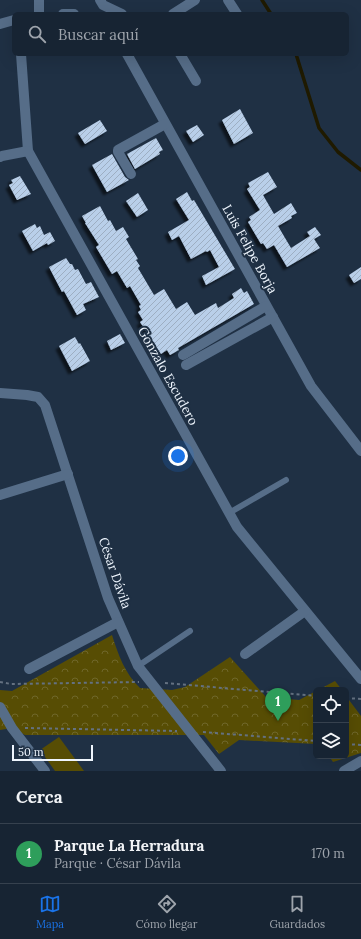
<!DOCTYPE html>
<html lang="es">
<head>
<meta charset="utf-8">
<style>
  body { margin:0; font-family:Lora,serif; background:#202c3b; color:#f1f3f6 }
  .controls { position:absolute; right:12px; bottom:12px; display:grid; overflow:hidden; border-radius:6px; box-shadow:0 4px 16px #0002 }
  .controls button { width:36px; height:36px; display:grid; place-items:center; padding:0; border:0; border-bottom:1px solid #36414e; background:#172433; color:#f1f3f6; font:20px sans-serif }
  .scale { position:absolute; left:12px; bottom:10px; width:81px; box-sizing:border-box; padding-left:4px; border:2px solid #eff6fe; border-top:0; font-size:11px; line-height:14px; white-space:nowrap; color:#eff6fe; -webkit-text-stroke:3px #1f3044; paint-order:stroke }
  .you { position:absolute; left:178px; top:456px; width:14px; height:14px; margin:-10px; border:3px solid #fff; border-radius:50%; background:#1a73e8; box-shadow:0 0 0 6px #1a73e833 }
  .badge { display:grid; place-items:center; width:26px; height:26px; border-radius:50%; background:#1a73e8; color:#fff; font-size:13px; font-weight:700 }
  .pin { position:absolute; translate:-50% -33px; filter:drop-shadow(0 1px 2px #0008) }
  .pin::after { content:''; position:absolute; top:21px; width:14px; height:12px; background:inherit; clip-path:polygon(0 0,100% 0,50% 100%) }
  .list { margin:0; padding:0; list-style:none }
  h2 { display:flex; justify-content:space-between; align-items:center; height:52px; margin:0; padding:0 16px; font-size:17px }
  h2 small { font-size:13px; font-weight:400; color:#9ea4ac }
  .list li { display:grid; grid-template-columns:26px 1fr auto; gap:12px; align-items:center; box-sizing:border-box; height:60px; padding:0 16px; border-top:1px solid #36414e }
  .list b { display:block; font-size:15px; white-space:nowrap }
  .list p { margin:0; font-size:13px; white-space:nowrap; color:#9ea4ac }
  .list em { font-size:13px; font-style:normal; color:#9ea4ac }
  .icon { flex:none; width:22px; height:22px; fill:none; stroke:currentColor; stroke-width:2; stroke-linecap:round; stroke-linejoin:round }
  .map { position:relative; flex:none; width:361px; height:771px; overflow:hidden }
  .search { position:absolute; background:#172433; box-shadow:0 4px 16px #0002; left:12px; right:12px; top:12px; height:44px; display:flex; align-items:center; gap:10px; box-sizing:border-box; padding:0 14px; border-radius:6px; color:#9ea4ac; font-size:15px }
  .sheet { height:112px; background:#172433 }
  nav { display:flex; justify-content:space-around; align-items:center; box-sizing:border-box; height:56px; border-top:1px solid #36414e; background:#172433; font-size:11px; color:#9ea4ac }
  nav a { display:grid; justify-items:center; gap:2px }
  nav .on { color:#1a73e8 }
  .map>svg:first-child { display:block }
  .forest { fill:url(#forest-crowns) }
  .pitch { fill:#574d04 }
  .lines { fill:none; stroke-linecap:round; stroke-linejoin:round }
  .stream { stroke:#1f1a00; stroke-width:3.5 }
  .building { fill:url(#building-hatch); filter:url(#shadow) }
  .path { stroke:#647181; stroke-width:2; stroke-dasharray:3 3; stroke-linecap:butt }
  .service { stroke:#566d88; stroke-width:6 }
  .minor { stroke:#566d88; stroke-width:10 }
  .labels { text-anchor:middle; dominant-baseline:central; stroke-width:4; stroke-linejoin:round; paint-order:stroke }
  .street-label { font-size:13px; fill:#eff6fe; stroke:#1f3044 }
</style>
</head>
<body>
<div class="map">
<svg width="361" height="771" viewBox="0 0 361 771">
  <defs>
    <pattern id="forest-crowns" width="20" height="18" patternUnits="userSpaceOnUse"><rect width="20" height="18" fill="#574d04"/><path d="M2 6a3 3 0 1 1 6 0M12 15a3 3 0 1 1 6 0" fill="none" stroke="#6f672a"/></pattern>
    <pattern id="building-hatch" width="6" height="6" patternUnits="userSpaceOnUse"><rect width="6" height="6" fill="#b9cfe9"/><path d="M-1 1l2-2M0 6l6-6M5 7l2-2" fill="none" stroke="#9daec2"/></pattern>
    <filter id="shadow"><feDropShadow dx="-3.5" dy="3.5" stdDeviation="1" flood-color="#0009"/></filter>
  </defs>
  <rect width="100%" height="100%" fill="#1f3044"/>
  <!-- forest -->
  <g class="forest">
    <path d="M112,635c6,19 13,39 28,53l32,2 13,-3 45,-30 36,40 33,3 17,-9v53l-77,-4 -20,14 -15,-19h-179l-13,-7 -12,2v-40l12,1z"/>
    <path d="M335,681l7,9h-24z"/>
    <path d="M346,696l15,20v37l-28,9 -4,-6h17z"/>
  </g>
  <!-- pitch -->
  <path class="pitch" d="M59,737l25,34h-29l-15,-21z"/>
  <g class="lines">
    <!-- stream -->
    <g class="stream">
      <path d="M262,0l9,14"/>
      <path d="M296,54l23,74 19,24 23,18"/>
    </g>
  </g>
  <!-- building -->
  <g class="building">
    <path d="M240,109l13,24 -19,11 -12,-24z"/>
    <path d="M100,120l7,11 -22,13 -7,-11z"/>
    <path d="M197,125l7,10 -11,7 -7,-11z"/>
    <path d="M156,138l7,12 -4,2 1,2 -25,15 -8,-15z"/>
    <path d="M112,154l13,23 4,3 -22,12 -15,-27z"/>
    <path d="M268,172l9,15 -14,8 11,19 17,-11 6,10 -6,3 1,2 -14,8 13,22 19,-12 -3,-4 8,-5 6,8 -7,4 6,9 -33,19 -13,-22 -7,4 -4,-6 -2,1 -13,-22 3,-2 -2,-3 11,-7 -13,-21 3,-2 -2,-4z"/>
    <path d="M20,176l11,18 -14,6 -8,-15 4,-2 -2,-3z"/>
    <path d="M187,192l5,9 2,-1 41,69 -29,16 -4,-9 17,-9 -9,-17 -3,2 -1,-1 -15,8 -12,-23 -7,4 -4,-8 21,-12 -13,-21z"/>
    <path d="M138,193l10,17 -11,7 -11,-16z"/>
    <path d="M100,206l8,15 2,-1 6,11 7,-4 6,10 -3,2 12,20 -2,1 4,6 -2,2 16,27 10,-6 12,20 11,-7 8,13 21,-12 2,5 16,-10 -2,-4 9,-6 3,5 3,-2 7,13 -76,44 1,2 -9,5 -3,-5 -6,4 -21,-32 3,-2 -5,-8 3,-2 -2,-4 2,-1 -11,-19 -3,2 -10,-17 -5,3 -16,-27 3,-2 -14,-22h1l-4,-7z"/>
    <path d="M35,224l2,4 3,-2 4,9 6,-3 5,9 -7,4 -1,-2 -14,8 -11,-20z"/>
    <path d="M66,258l4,6h2l3,6 3,-1 8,15 5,-2 8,15 -16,7 3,6 -9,5 -13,-24 -2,1 -13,-25z"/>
    <path d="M361,267v12l-7,4 -5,-8z"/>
    <path d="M120,334l5,9 -14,7 -4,-9z"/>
    <path d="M75,337l4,7 1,-1 10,18 -18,10 -13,-25z"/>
  </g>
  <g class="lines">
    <!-- path -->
    <g class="path">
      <path d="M0,682l11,2 128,-2"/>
      <path d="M165,683l151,13"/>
      <path d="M346,698l15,1"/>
      <path d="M25,728l152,3"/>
      <path d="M203,732l113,9"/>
      <path d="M346,744l15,1"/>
    </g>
    <!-- service -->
    <g class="service">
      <path d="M229,513l57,-33"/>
      <path d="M138,666l52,-35"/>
    </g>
    <!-- minor -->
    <g class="minor">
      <path d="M39,0v14"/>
      <path d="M100,0l3,5 19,9"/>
      <path d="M228,0l9,14"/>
      <path d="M63,14h11"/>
      <path d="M173,14l22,-14"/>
      <path d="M0,24l14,-4"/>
      <path d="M21,54l7,97 209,376 124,152"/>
      <path d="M127,54l184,332 50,65"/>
      <path d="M180,54l16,27"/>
      <path d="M0,157l2,-1 26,-5"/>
      <path d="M131,174l-13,-22v-2l47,-26"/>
      <path d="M183,355l83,-49"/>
      <path d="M186,365l87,-48"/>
      <path d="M0,393l27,2 11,2 7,8 63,193 30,68 83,105"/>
      <path d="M0,495l68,-21"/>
      <path d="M245,654l60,-43"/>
      <path d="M29,669l89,-47"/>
      <path d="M0,707l12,21 33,43"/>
      <path d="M344,771l17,-10"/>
    </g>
  </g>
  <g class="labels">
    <!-- street labels -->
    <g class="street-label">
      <text transform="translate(250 249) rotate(61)">Luis Felipe Borja</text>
      <text transform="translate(168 376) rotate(61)">Gonzalo Escudero</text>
      <text transform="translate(115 573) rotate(71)">César Dávila</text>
    </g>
  </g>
</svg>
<div class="controls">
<button><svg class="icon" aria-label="locate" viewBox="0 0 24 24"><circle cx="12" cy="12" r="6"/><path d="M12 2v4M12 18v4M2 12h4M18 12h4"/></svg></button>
<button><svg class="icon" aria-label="layers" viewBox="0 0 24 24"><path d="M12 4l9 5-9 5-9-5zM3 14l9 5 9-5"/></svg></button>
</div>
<div class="scale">50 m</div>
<div class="you"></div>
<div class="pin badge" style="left:278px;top:721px;background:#2e9e5b">1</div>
<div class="search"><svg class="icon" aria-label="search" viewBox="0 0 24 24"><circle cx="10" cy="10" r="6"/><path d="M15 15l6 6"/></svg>Buscar aquí</div>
</div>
<section class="sheet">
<h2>Cerca<small></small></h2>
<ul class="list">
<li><span class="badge" style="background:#2e9e5b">1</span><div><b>Parque La Herradura</b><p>Parque · César Dávila</p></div><em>170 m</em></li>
</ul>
</section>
<nav>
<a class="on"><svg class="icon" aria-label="map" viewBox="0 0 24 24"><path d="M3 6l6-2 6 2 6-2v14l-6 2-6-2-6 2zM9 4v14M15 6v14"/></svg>Mapa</a>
<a><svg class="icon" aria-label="directions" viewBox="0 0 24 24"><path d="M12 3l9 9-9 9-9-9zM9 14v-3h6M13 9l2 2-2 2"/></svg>Cómo llegar</a>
<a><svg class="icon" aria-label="saved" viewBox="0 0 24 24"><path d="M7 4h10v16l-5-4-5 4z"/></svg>Guardados</a>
</nav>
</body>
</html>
